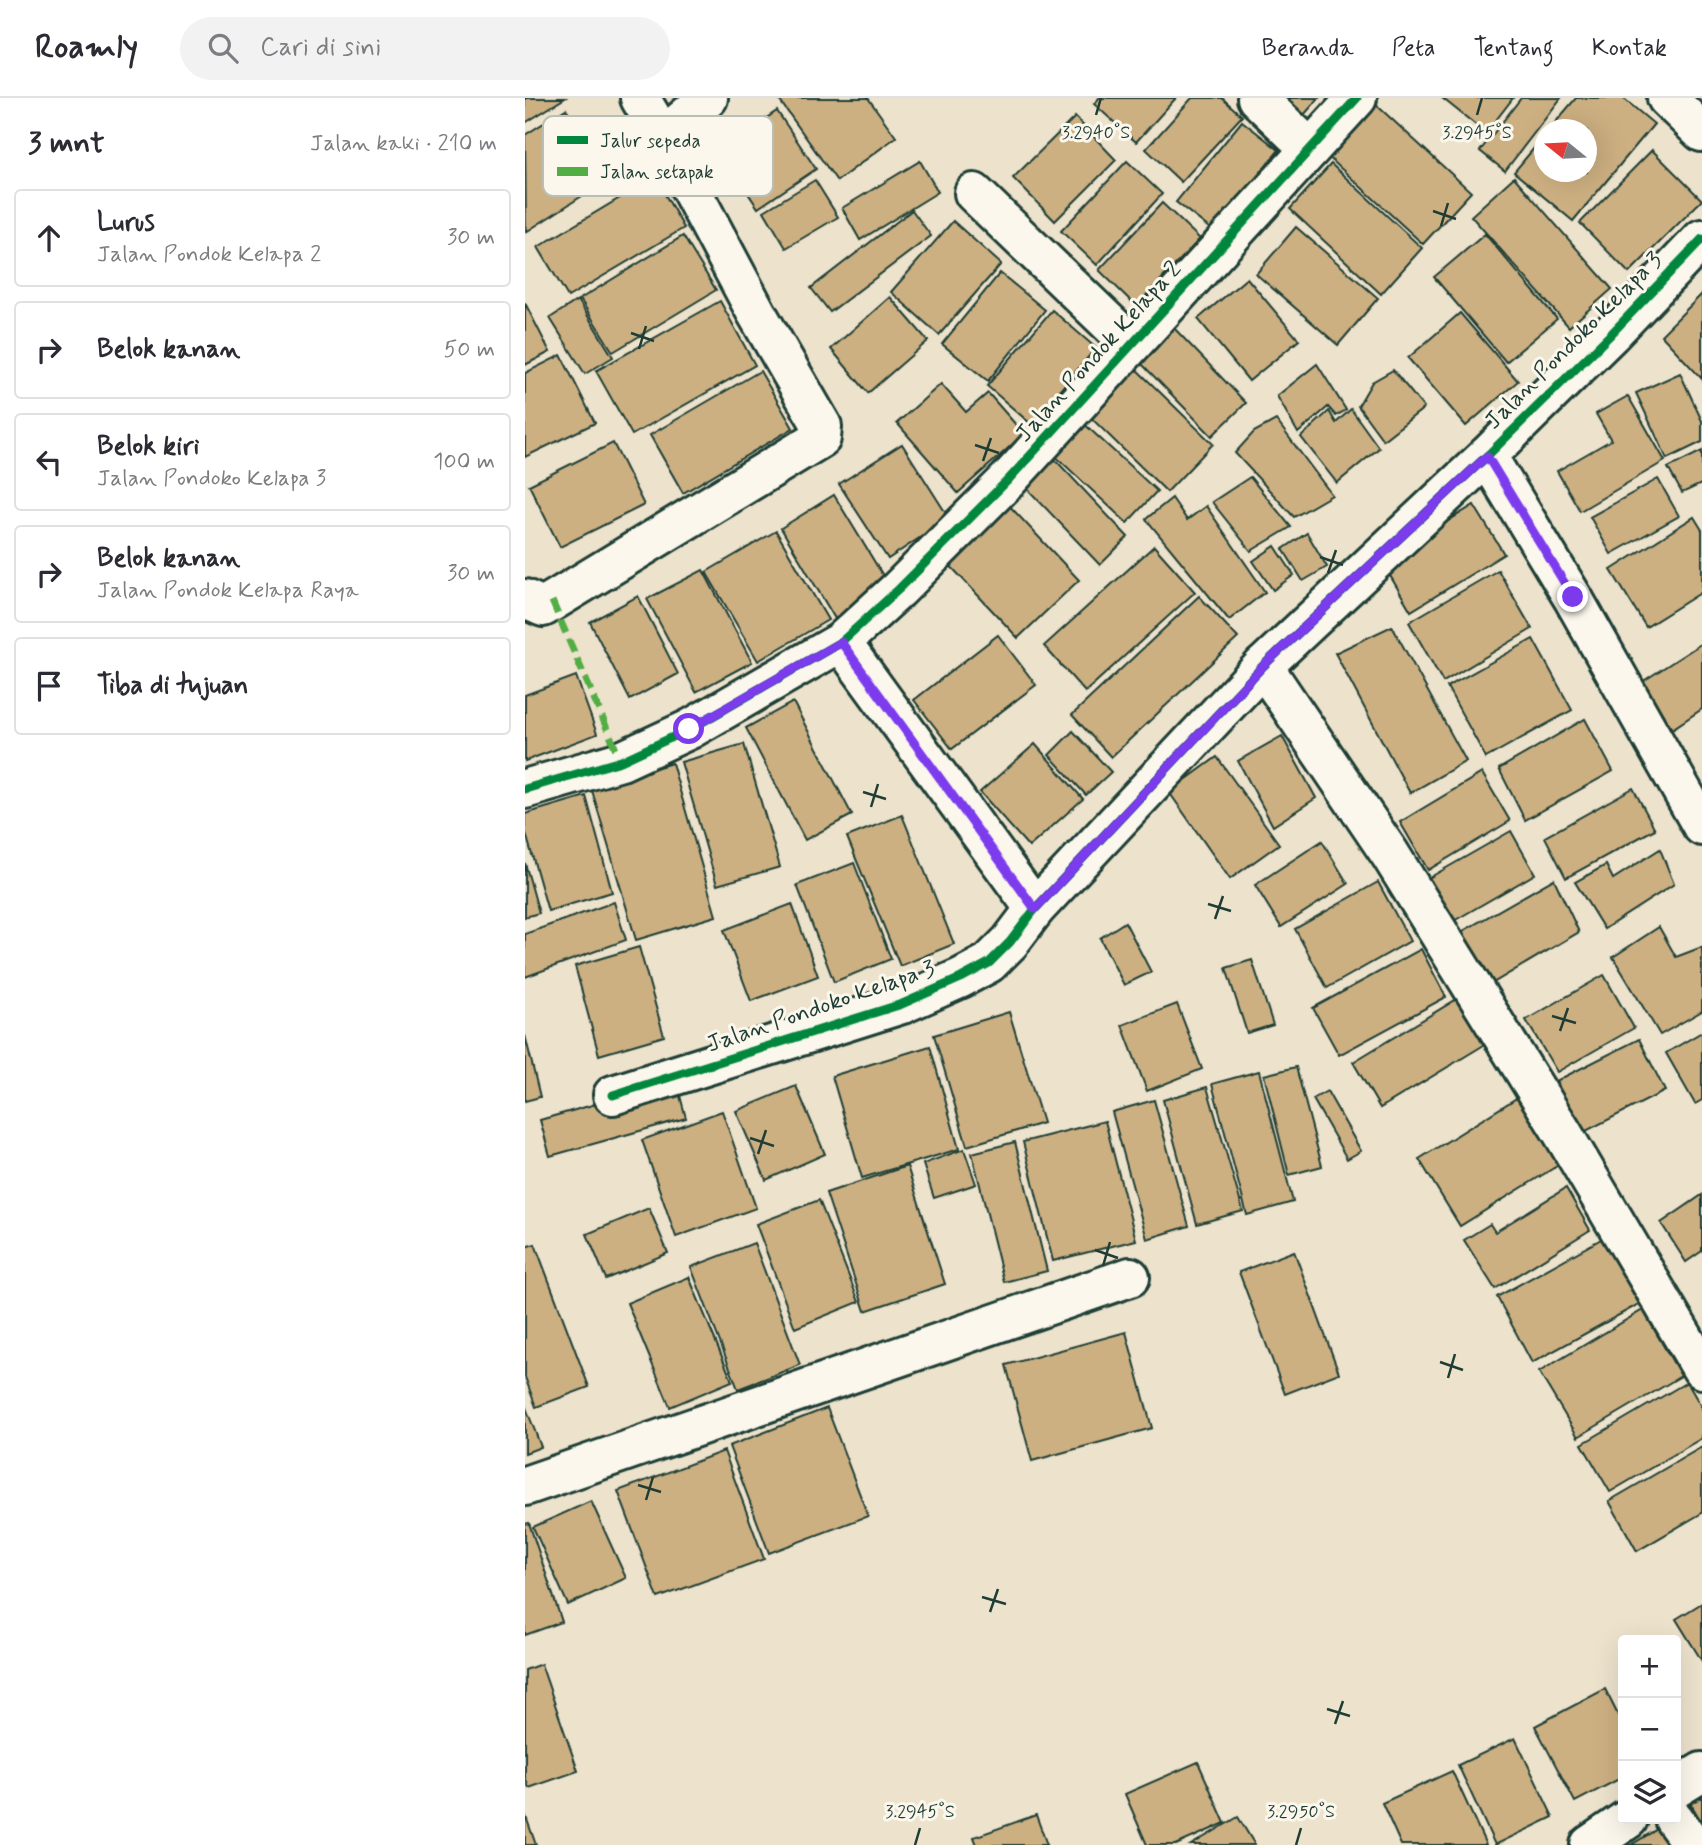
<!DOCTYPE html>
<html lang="id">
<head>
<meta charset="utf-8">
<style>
  body { margin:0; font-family:Mynerve,sans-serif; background:#f2f2f3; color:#2b2b33 }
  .controls { position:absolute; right:21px; bottom:21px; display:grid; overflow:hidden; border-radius:7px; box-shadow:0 7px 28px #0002 }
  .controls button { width:63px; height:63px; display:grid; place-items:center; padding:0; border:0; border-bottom:2px solid #e1e1e2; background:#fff; color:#2b2b33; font:35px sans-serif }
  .compass { position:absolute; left:1009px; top:21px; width:63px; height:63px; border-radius:50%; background:#fff; box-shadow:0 7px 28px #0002; rotate:288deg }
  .stop { position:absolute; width:21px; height:21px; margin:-16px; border:5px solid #7c3aed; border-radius:50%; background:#fff }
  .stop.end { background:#7c3aed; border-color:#fff; box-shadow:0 2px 7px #0008 }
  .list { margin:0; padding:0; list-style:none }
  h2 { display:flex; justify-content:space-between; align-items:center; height:91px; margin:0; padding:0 28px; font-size:30px }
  h2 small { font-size:23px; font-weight:400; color:#7c7c81 }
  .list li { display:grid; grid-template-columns:46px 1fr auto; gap:21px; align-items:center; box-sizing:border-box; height:98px; margin:0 14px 14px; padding:0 14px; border:2px solid #e1e1e2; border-radius:7px }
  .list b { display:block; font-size:26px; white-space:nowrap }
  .list p { margin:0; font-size:23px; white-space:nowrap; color:#7c7c81 }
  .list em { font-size:23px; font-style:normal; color:#7c7c81 }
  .icon { flex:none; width:38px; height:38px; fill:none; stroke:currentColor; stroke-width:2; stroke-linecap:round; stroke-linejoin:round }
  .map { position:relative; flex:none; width:1177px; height:1747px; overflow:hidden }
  header { display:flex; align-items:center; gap:42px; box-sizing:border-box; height:98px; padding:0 35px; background:#fff; border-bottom:2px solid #e1e1e2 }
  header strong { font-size:33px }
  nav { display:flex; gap:38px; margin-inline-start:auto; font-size:24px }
  .search { width:490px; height:63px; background:#f2f2f3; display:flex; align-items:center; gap:18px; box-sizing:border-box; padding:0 24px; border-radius:38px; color:#7c7c81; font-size:26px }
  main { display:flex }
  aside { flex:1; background:#fff }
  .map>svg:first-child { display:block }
  .building { fill:#cdb082; stroke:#1f3d34; stroke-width:2 }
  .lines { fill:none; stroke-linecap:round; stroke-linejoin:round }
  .minor-casing { stroke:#1f3d34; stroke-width:44 }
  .minor { stroke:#fbf7ec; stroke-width:38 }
  .quiet { stroke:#52ad45; stroke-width:7; stroke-dasharray:14 7; stroke-linecap:butt }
  .cycleway-casing { stroke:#fbf7ec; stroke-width:13 }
  .cycleway { stroke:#00873e; stroke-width:9 }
  .route { stroke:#7c3aed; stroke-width:9 }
  .ticks { fill:none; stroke:#1f3d34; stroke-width:2.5 }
  .labels { text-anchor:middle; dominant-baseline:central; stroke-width:6; stroke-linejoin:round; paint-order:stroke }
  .street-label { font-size:24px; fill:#1f3d34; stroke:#fbf7ec }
  .key { fill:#fbf7ec; stroke:#b9bfb5; stroke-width:2 }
  .key-label { font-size:19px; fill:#1f3d34 }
  .ticks-label { font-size:18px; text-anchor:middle; fill:#1f3d34; stroke:#fbf7ec; stroke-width:6; stroke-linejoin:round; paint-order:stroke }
</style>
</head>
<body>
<header>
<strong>Roamly</strong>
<div class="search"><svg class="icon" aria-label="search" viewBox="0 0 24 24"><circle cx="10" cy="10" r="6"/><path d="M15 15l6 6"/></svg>Cari di sini</div>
<nav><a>Beranda</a><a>Peta</a><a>Tentang</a><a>Kontak</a></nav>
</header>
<main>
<aside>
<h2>3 mnt<small>Jalan kaki · 210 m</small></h2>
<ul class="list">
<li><svg class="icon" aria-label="ahead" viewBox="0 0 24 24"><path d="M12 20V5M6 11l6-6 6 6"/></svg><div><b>Lurus</b><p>Jalan Pondok Kelapa 2</p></div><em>30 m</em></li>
<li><svg class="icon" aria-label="right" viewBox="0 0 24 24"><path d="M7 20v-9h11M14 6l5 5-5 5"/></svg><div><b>Belok kanan</b></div><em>50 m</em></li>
<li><svg class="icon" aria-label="left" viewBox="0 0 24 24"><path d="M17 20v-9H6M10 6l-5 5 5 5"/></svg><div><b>Belok kiri</b><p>Jalan Pondoko Kelapa 3</p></div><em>100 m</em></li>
<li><svg class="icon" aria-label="right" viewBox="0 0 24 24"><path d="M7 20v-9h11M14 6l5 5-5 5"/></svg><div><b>Belok kanan</b><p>Jalan Pondok Kelapa Raya</p></div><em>30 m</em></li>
<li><svg class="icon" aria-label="arrive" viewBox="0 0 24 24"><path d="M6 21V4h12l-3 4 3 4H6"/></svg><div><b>Tiba di tujuan</b></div></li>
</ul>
</aside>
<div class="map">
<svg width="1177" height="1747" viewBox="0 0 1177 1747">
  <rect width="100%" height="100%" fill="#ede2cc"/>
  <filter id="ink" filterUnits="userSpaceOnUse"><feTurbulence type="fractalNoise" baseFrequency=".0143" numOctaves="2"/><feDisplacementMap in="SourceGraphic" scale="14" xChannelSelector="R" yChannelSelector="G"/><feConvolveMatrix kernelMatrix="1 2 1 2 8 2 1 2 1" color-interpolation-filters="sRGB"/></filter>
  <g filter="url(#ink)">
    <!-- building -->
    <g class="building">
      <path d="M0,0h40l-40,25z"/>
      <path d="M258,0h85l28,39 -59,44 -57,-80z"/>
      <path d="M574,0h77l-40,44 -42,-38z"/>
      <path d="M667,0h30l20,18 -61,66 -35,-33z"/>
      <path d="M758,0h36l-16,18z"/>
      <path d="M917,0h71l-27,35z"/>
      <path d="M996,0h40l-56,73 -25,-20z"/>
      <path d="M1051,0h47l31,26 -81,97 -59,-49 31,-37v37h42v-42h-38z"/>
      <path d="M847,3l99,91 -48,52 -99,-91z"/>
      <path d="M41,11l44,69 -84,54 -1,-97z"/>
      <path d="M252,13l39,58 -58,39 -39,-58z"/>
      <path d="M550,19l41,43 -61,61 -42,-43z"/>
      <path d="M717,23l37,29 -66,81 -37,-29z"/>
      <path d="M1127,52l50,50 -73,73 -49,-50z"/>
      <path d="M395,63l18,31 -78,48 -18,-32z"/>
      <path d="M602,63l35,33 -65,71 -36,-34z"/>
      <path d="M806,66l91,84 -41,46 -91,-85z"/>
      <path d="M130,79l29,51 -116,69 -30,-50z"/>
      <path d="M989,79l98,112 -43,38 -98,-111z"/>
      <path d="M290,82l23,37 -52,31 -22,-37z"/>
      <path d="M637,105l38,36 -64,67 -37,-36z"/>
      <path d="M387,112l19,26 -101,76 -19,-24z"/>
      <path d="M428,123l48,43 -62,71 -48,-43z"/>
      <path d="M771,129l82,71 -40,47 -82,-71z"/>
      <path d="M960,136l72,85 -51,43 -72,-85z"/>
      <path d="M158,138l33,54 -103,62 -33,-53z"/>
      <path d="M475,175l45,37 -57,71 -46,-37z"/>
      <path d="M722,180l52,62 -50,41 -51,-62z"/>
      <path d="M1177,196v85l-41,-44z"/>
      <path d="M365,199l38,44 -60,52 -37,-44z"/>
      <path d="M53,202l35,57 -28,17 -35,-56z"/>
      <path d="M195,203l35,64 -123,70 -36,-64z"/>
      <path d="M0,205l25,49 -25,13z"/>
      <path d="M527,212l44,38 -65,76 -44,-38z"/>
      <path d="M935,215l58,68 -52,45 -58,-68z"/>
      <path d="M647,228l74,77 -34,33 -74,-76z"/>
      <path d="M36,257l34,68 -70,34v-84z"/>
      <path d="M606,266l82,80 -46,48 -82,-80z"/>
      <path d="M792,266l29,46 -10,6 -8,-9 -30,26 -21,-37z"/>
      <path d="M868,272l31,38 -41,32 -25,-34 14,-24z"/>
      <path d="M235,273l33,57 -110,65 -33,-58z"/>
      <path d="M1155,275l22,48v21l-35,17 -31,-66z"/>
      <path d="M416,286l25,28 22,-19 36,41 -66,59 -61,-70z"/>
      <path d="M1103,298l37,65 -85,50 -23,-40 54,-31 -15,-26z"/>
      <path d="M826,311l28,39 -42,35 -36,-46 28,-26 7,12z"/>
      <path d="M555,322l77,71 -30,32 -76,-71z"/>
      <path d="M751,322l56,75 -38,22 -59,-64 19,-21z"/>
      <path d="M88,345l31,62 -84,42 -31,-62z"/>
      <path d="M377,346l47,74 -61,41 -49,-75z"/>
      <path d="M1177,353v35l-1,-2 -19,9 -14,-25z"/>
      <path d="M523,354l80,85 -28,28 -81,-85z"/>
      <path d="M725,379l41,50 -40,24 -39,-49z"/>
      <path d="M1133,381l21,37 -68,38 -21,-37z"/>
      <path d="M309,397l57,94 -54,33 -56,-94z"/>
      <path d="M647,400l15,22 19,-14 59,86 -36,28 -83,-101z"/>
      <path d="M480,403l74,79 -61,58 -74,-79z"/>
      <path d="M949,407l30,49 -93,57 -29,-49z"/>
      <path d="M1169,419l8,13v62l-56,35 -35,-57z"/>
      <path d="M251,433l52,89 -70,41 -52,-89z"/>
      <path d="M782,435l20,34 -24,14 -20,-32z"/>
      <path d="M629,448l41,46 -110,100 -41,-46z"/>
      <path d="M750,448l19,29 -21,15 -20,-29z"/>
      <path d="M178,472l49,92 -56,30 -49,-93z"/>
      <path d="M973,472l34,59 -89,53 -34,-60z"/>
      <path d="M113,498l40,78 -48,26 -40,-78z"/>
      <path d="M674,498l39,42 -127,119 -39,-42z"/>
      <path d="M867,528l74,135 -56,32 -75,-140z"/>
      <path d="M473,537l38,50 -84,64 -38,-49z"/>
      <path d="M1008,541l39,71 -86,48 -39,-71z"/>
      <path d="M1177,545v66l-30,20 -30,-47z"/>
      <path d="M51,578l21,58 -72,27v-66z"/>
      <path d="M268,604l59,113 -47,25 -59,-112z"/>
      <path d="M1060,621l28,52 -88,49 -26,-51z"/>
      <path d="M548,633l38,41 -25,23 -37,-40z"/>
      <path d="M757,638l34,62 -43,28 -35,-65z"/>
      <path d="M219,646l36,123 -63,18 -36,-123z"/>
      <path d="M510,646l48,55 -54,48 -49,-55z"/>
      <path d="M692,659l62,87 -49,35 -61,-87z"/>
      <path d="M147,665l44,153 -80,24 -45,-153z"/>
      <path d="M957,675l28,48 -82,49 -28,-48z"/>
      <path d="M1108,690l22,41 -89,49 -21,-41z"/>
      <path d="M61,698l26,96 -64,19 -23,-81v-16z"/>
      <path d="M377,717l52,129 -54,22 -53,-129z"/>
      <path d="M986,733l24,43 -83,48 -25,-43z"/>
      <path d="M797,743l26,43 -67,43 -26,-42z"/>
      <path d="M1135,751l14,35 -70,45 -29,-47 31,-17 7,14z"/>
      <path d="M0,765l14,50 -14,4z"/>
      <path d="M329,765l37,96 -57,23 -37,-97z"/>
      <path d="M1029,781l25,53 -93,55 -28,-53z"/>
      <path d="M853,784l32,59 -83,47 -32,-59z"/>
      <path d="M89,804l12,38 -101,37v-43z"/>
      <path d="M267,806l26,72 -67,25 -27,-71z"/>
      <path d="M600,824l26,50 -27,13 -24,-47z"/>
      <path d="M1134,829l17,30 26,-10v64l-42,24 -47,-78z"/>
      <path d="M114,849l25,89 -65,19 -24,-89z"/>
      <path d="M896,851l25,48 -107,58 -26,-47z"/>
      <path d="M727,862l21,65 -26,8 -21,-65z"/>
      <path d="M1079,877l30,53 -77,44 -31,-52z"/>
      <path d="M932,901l27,46 -104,63 -27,-46z"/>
      <path d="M652,906l25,65 -55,22 -25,-66z"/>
      <path d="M484,914l34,111 -76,23 -33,-111z"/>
      <path d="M1177,934v68l-7,4 -29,-51z"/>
      <path d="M0,937l15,62 -15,4z"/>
      <path d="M1114,941l26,52 -83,42 -26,-52z"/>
      <path d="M405,948l29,103 -97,29 -30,-102z"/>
      <path d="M771,969l26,99 -33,9 -25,-100z"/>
      <path d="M734,973l34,131 -46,13 -35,-131z"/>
      <path d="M151,983l10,37 -136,38 -10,-36z"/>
      <path d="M271,988l29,68 -59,26 -30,-69z"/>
      <path d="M682,989l36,124 -46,13 -34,-124z"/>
      <path d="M802,993l34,60 -14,8 -34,-60z"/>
      <path d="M998,996l42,67 -105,65 -41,-67z"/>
      <path d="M629,1002l35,126 -42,13 -35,-127z"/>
      <path d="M197,1013l34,97 -80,29 -34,-97z"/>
      <path d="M580,1023l31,119 -83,21 -30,-119z"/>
      <path d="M490,1044l32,129 -43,11 -32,-129z"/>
      <path d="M439,1051l12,35 -42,14 -11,-34z"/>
      <path d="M382,1068l38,118 -80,27 -39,-118z"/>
      <path d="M1041,1090l24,42 -95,59 -31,-49 26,-16 5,8z"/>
      <path d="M1177,1097v56l-16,11 -25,-39z"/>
      <path d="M294,1102l40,102 -64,26 -39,-104z"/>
      <path d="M124,1110l19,45 -62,26 -19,-45z"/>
      <path d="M1078,1140l36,66 -107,59 -35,-66z"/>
      <path d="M229,1145l46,122 -62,24 -47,-122z"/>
      <path d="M10,1146l54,143 -53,20 -11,-30v-130z"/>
      <path d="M769,1153l45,122 -54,21 -46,-122z"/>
      <path d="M164,1179l43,104 -62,26 -43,-104z"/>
      <path d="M1118,1212l38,66 -103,61 -39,-65z"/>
      <path d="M601,1234l26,96 -120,33 -26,-96z"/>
      <path d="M1162,1284l15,26v30l-92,54 -28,-48z"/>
      <path d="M0,1307l16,42 -16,6z"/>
      <path d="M302,1310l41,108 -99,37 -40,-107z"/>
      <path d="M1177,1349v66l-65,38 -28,-50z"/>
      <path d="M199,1353l40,108 -106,39 -40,-107z"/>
      <path d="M66,1403l35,77 -58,27 -35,-78z"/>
      <path d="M4,1425l33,99 -37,13v-111z"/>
      <path d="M1177,1505v58l-26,-42z"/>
      <path d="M16,1566l37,107 -49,17 -4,-11v-107z"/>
      <path d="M1080,1591l18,36v52l-48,25 -40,-76z"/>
      <path d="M990,1640l38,79 -58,28 -37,-80z"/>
      <path d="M673,1664l27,61 -49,22h-29l-22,-51z"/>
      <path d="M927,1673l34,74h-85l-19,-42z"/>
      <path d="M1177,1692v33l-14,-24z"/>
      <path d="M0,1716l11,31h-11z"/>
      <path d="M511,1717l11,30h-70l-3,-8z"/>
      <path d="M713,1719l17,28h-64z"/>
      <path d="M1134,1730l10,17h-38z"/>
    </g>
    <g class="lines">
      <defs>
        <g id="minor">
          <path d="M732,0l53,51"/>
          <path d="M1142,0l35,34"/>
          <path d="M138,39l45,-39"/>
          <path d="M449,95l157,151"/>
          <path d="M962,358l86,142 129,228"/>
          <path d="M0,501l18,8 278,-169 1,-12 -66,-114 -93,-175 -23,-39"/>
          <path d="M316,544l194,267"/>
          <path d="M738,568l127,188 172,278 140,237"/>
          <path d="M0,691l96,-28 69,-32 151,-87 58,-53 109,-109 349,-382"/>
          <path d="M88,997l289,-91 59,-26 28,-15 21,-21 25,-33 228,-243 224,-210 124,-122 91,-95"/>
          <path d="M0,1388l605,-209"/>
          <path d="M1151,1690l26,-16"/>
          <path d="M1149,1721l19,26"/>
          <path d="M1065,1747l38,-26"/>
        </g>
      </defs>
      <!-- minor casing -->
      <use href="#minor" class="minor-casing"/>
      <!-- minor -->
      <use href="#minor" class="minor"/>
      <!-- quiet -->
      <path class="quiet" d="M27,503l69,160"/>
      <defs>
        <g id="cycleway">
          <path d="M0,691l96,-28 69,-32 151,-87 58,-53 109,-109 349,-382"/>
          <path d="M88,997l289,-91 59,-26 28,-15 21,-21 25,-33 228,-243 224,-210 124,-122 91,-95"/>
        </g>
      </defs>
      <!-- cycleway casing -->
      <use href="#cycleway" class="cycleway-casing"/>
      <!-- cycleway -->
      <use href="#cycleway" class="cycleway"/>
    </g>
  </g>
  <g class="lines" filter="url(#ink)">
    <!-- route -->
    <path class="route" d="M164,631l152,-87 194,267 228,-243 224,-210 86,141"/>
  </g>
  <!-- ticks -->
  <path class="ticks" d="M571,17l5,-17M952,17l5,-17M908,113l23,8M916,128l7,-23M106,235l23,8M114,251l7,-23M450,347l24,8M458,363l8,-23M795,459l23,8M803,475l8,-23M338,694l23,7M346,709l7,-23M683,806l23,7M690,821l8,-23M1027,918l24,7M1035,933l8,-23M225,1040l24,8M233,1056l8,-24M570,1152l23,8M578,1168l7,-24M915,1264l23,8M923,1280l7,-24M113,1387l23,7M121,1402l7,-23M457,1499l24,7M465,1514l8,-23M802,1611l23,7M810,1626l8,-23M390,1747l5,-17M771,1747l5,-17"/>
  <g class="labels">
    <!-- street labels -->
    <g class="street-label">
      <text transform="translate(1049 243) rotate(-45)">Jalan Pondoko Kelapa 3</text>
      <text transform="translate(574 254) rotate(-48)">Jalan Pondok Kelapa 2</text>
      <text transform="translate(296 909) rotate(-19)">Jalan Pondoko Kelapa 3</text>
    </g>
  </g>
  <!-- legend -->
  <rect x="18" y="18" width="230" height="80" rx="10" class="key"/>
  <rect x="32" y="38" width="31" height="8" fill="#00873e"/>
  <rect x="32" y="69" width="31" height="9" fill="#52ad45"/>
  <g class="key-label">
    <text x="75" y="49">Jalur sepeda</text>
    <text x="75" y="80">Jalan setapak</text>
  </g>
  <g class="ticks-label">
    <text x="571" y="40">3.2940°S</text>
    <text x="952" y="40">3.2945°S</text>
    <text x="395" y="1719">3.2945°S</text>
    <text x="776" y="1719">3.2950°S</text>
  </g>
</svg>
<div class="controls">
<button>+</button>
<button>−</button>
<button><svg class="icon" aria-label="layers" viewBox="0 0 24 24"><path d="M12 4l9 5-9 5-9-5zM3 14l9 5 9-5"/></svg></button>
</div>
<svg class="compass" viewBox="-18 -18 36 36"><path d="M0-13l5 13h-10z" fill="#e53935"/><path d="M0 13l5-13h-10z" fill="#7c7c81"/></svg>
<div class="stop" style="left:164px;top:631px"></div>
<div class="stop end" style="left:1048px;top:499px"></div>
</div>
</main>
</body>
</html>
